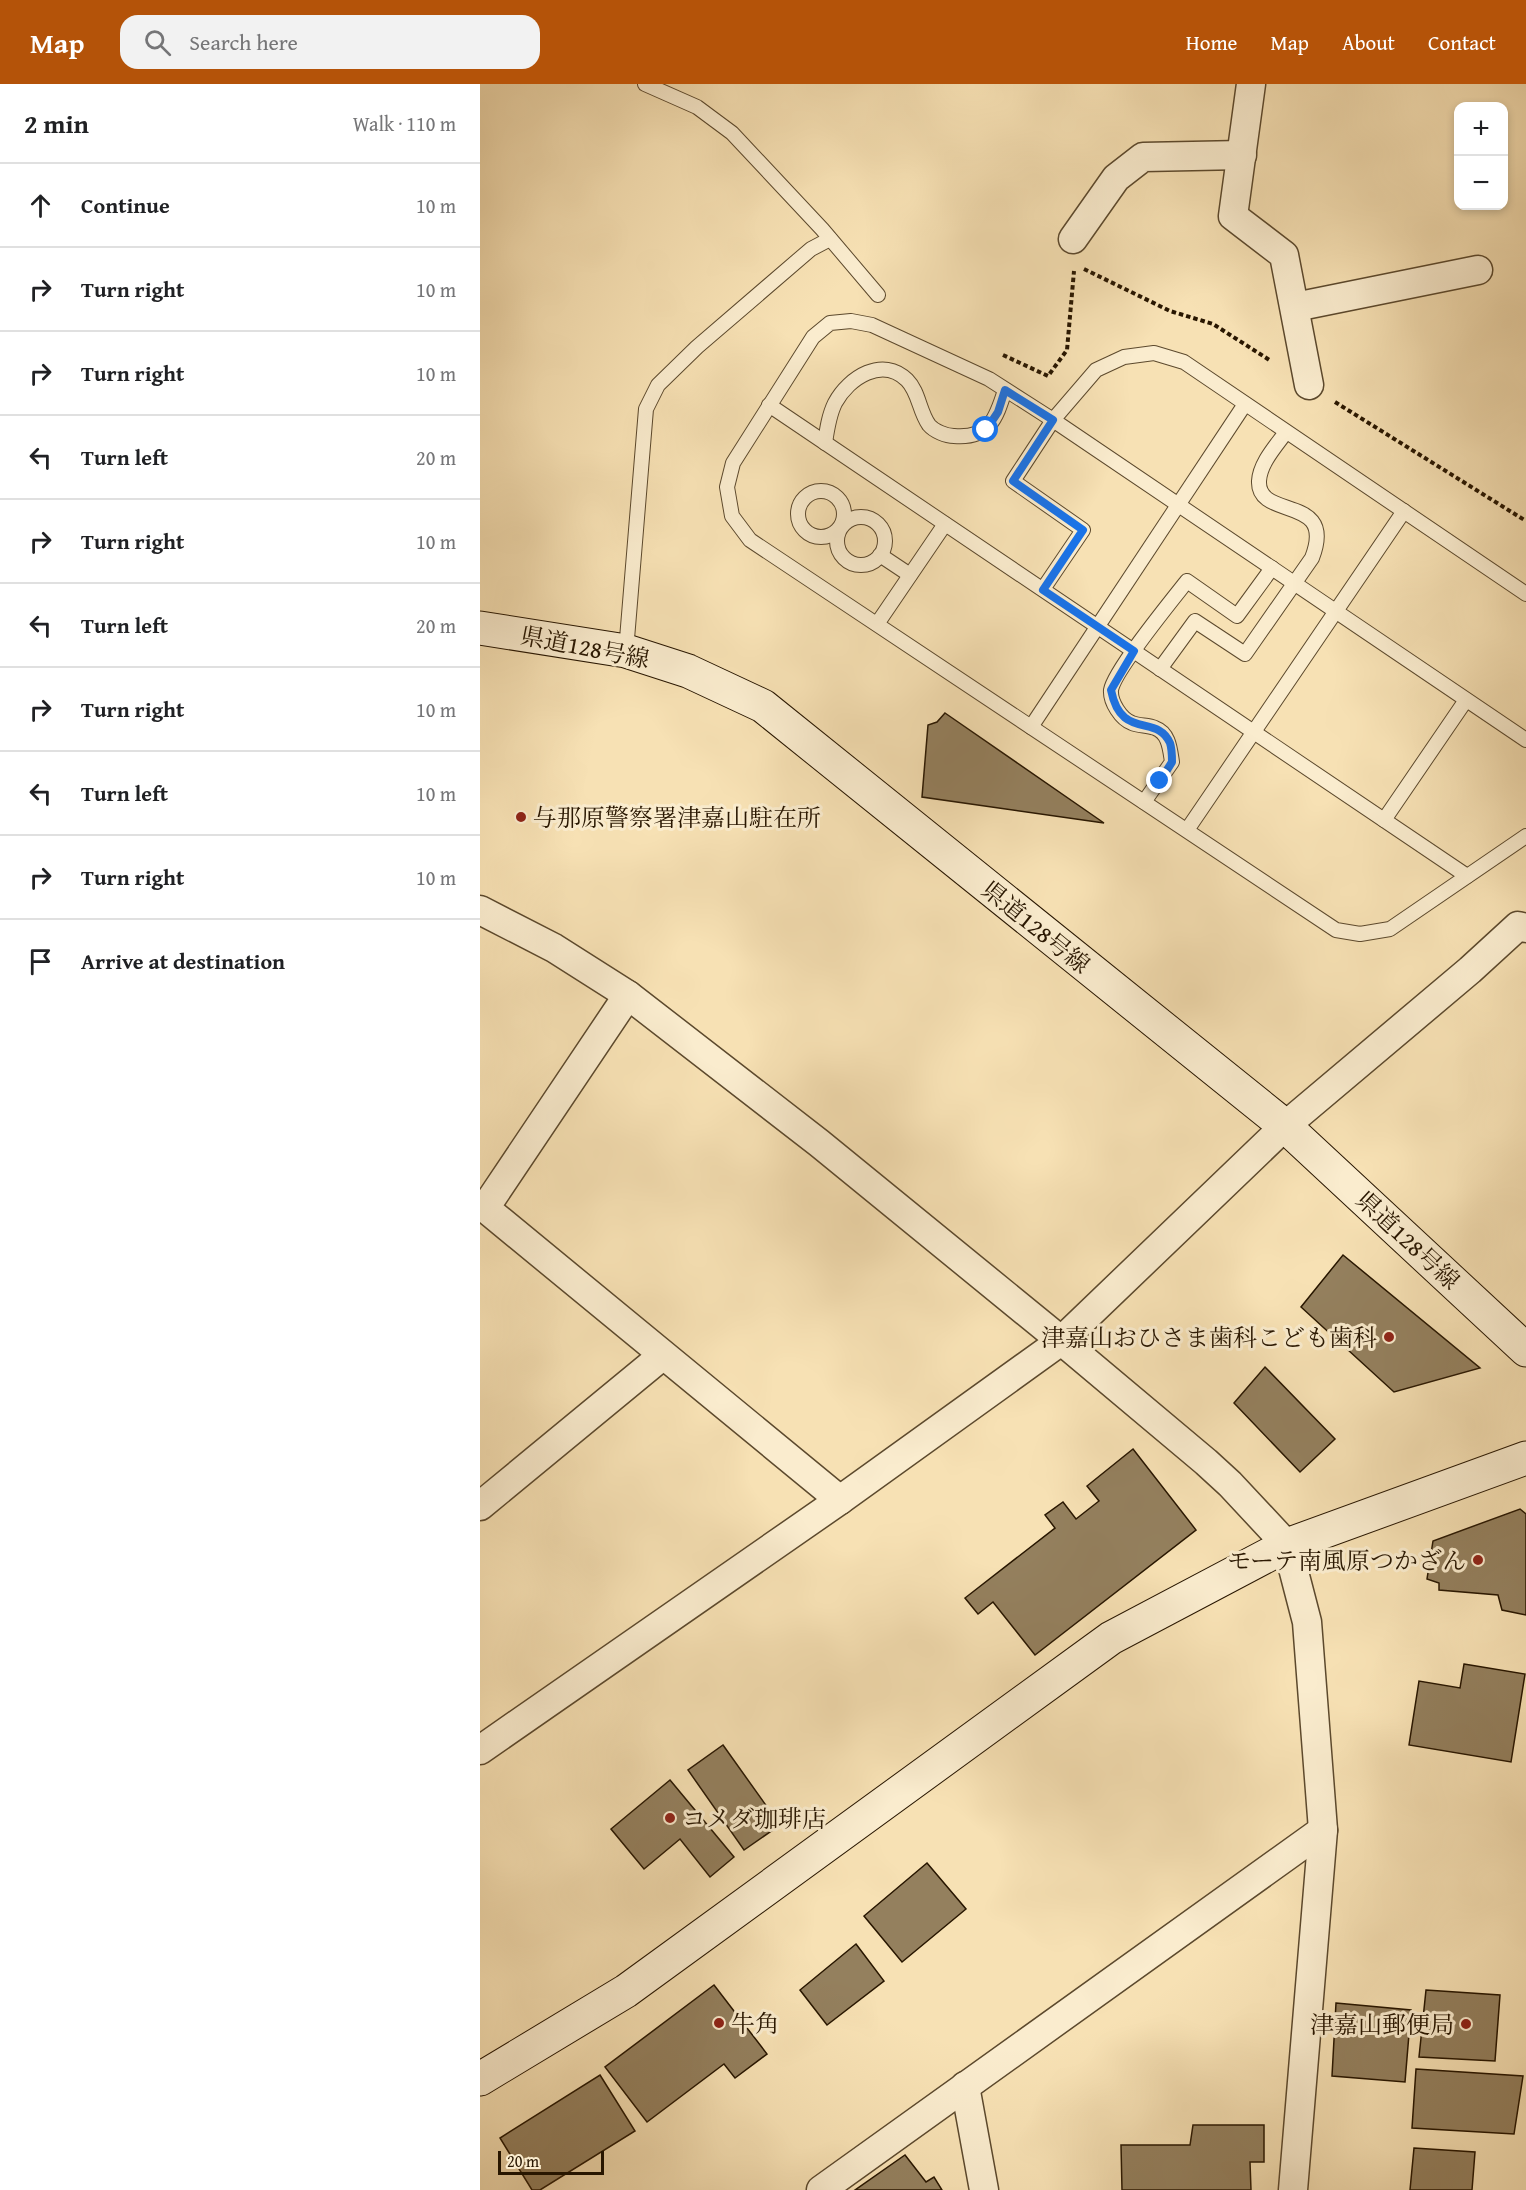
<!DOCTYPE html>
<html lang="en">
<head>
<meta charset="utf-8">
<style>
  body { margin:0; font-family:"Gentium Book Plus","Noto Serif JP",serif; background:#f2f2f2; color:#202124 }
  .controls { position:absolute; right:18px; top:18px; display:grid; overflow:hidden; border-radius:12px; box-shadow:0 3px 9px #0003 }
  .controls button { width:54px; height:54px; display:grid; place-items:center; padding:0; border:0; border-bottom:2px solid #e0e0e0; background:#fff; color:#202124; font:30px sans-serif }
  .scale { position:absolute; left:18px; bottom:15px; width:106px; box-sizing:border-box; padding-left:6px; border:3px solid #281600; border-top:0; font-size:16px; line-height:21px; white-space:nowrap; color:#281600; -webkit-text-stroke:4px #faecce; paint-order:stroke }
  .stop { position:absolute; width:18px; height:18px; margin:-14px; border:4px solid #1a73e8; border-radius:50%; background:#fff }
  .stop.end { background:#1a73e8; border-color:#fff; box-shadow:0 2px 6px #0008 }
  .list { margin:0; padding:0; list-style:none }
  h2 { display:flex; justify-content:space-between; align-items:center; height:78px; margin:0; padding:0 24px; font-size:26px }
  h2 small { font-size:20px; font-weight:400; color:#757577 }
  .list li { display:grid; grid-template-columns:39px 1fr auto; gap:18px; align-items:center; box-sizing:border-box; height:84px; padding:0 24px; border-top:2px solid #e0e0e0 }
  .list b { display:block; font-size:22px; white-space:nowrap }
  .list em { font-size:20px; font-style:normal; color:#757577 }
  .icon { flex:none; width:33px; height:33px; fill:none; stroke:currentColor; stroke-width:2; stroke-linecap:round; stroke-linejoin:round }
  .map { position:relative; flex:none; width:1046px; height:2106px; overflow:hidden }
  header { display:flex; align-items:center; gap:36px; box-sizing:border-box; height:84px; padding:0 30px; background:#b45309; color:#fff }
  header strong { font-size:28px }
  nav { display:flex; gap:33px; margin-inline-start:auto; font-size:21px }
  .search { width:420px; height:54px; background:#f2f2f2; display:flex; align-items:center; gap:15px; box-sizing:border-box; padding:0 21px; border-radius:18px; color:#757577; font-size:22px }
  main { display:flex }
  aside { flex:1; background:#fff }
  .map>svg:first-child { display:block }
  .building { fill:#94805e; stroke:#281600; stroke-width:1.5 }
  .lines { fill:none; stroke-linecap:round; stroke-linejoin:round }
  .lane-casing { stroke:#5c492d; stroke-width:16 }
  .street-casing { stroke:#5c492d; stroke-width:31 }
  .secondary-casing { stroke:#281600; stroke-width:35 }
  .path { stroke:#281600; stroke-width:4; stroke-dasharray:4.5 3; stroke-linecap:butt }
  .lane { stroke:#faecce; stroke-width:14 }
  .street { stroke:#faecce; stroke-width:28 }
  .secondary { stroke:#faecce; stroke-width:33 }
  .route { stroke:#1a73e8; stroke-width:8 }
  .poi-dot { fill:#8f2418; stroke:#faecce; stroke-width:2 }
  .labels { text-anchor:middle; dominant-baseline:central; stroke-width:6; stroke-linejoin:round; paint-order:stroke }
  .street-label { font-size:24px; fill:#281600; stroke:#faecce }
  .poi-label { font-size:24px; fill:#281600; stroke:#faecce; text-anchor:start }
</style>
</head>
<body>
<header>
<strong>Map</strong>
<div class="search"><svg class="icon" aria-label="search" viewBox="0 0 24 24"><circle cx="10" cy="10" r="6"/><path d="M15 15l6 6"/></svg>Search here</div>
<nav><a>Home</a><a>Map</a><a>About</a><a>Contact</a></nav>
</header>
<main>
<aside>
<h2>2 min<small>Walk · 110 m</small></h2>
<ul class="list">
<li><svg class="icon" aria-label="ahead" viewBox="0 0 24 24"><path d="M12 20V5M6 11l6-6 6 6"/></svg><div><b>Continue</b></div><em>10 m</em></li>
<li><svg class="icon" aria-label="right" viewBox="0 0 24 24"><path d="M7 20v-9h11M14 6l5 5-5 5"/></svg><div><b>Turn right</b></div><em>10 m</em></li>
<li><svg class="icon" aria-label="right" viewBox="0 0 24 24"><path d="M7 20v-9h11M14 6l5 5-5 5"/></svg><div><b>Turn right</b></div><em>10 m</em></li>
<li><svg class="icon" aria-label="left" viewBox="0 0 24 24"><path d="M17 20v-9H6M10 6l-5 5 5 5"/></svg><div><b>Turn left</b></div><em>20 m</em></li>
<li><svg class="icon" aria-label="right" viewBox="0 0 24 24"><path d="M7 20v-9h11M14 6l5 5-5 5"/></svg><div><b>Turn right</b></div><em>10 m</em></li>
<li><svg class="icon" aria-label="left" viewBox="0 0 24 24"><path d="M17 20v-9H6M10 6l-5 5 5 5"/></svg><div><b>Turn left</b></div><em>20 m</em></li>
<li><svg class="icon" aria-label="right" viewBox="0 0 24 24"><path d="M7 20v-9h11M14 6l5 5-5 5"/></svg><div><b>Turn right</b></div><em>10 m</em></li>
<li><svg class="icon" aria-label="left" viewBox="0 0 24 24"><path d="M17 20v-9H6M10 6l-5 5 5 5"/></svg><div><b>Turn left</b></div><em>10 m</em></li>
<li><svg class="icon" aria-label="right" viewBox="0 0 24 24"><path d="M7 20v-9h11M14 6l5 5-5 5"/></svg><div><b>Turn right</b></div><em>10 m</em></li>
<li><svg class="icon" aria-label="arrive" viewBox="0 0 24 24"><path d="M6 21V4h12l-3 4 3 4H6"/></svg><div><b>Arrive at destination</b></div></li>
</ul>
</aside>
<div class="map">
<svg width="1046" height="2106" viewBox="0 0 1046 2106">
  <rect width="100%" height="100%" fill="#f7e1b4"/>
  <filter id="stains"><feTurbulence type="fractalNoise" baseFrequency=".00333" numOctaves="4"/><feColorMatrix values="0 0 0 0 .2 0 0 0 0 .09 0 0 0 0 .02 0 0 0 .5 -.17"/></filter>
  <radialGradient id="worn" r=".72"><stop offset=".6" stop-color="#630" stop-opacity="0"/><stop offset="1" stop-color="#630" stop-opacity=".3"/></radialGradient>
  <!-- building -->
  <g class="building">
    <path d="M465,629l159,110 -182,-26 6,-72 9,-3z"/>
    <path d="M863,1171l137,113 -86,24 -93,-85z"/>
    <path d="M785,1283l70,72 -35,33 -66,-69z"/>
    <path d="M653,1365l63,81 -161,125 -42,-53 -15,12 -13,-16 90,-70 -10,-13 18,-13 13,17 23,-18 -12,-15z"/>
    <path d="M1040,1425l6,5v101l-24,-5 -4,-15 -59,-5v-7l-12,-4 6,-38z"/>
    <path d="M984,1580l61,10 -14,88 -102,-17 10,-64 41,7z"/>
    <path d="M243,1661l57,80 -36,25 -56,-80z"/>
    <path d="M190,1696l64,77 -24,20 -30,-38 -36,30 -33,-40z"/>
    <path d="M447,1779l39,46 -64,53 -38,-46z"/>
    <path d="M376,1860l28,37 -57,44 -27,-35z"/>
    <path d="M234,1901l53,69 -32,24 -11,-14 -77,58 -42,-55z"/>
    <path d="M946,1906l74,5 -5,66 -76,-4z"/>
    <path d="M856,1919l75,7 -6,72 -73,-6z"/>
    <path d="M936,1985l107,7 -9,58 -102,-6z"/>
    <path d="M120,1991l35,56 -95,59h-8l-32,-52z"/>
    <path d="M713,2041h71v37h-14l1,28h-129l-1,-45h69z"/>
    <path d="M934,2064l61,4 -3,38h-62z"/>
    <path d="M425,2071l21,27 8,-5 8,13h-87z"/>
  </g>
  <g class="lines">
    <defs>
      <g id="lane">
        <path d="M165,0l52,23 35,26 90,96 56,66"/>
        <path d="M289,321l698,471"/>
        <path d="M345,359c2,-14 4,-28 10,-40 14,-26 48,-47 72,-23 12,12 12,31 22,45 5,6 17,11 25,11 35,3 42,-17 51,-46"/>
        <circle cx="341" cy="430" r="23"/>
        <circle cx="381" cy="457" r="24"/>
        <path d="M400,471l30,20"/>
        <path d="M563,505l40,-59 -70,-49 40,-61 43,-50 28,-13 30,-4 30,9 342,232"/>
        <path d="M397,540l68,-100"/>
        <path d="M146,567l20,-242 12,-24 39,-38 114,-98 19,-10"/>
        <path d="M680,585l35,-48 50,33 67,-96c25,-65 -55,-37 -53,-77 1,-18 17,-35 27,-49"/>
        <path d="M551,643l214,-323"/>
        <path d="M1046,656l-473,-320 -64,-41 -117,-54 -21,-4 -21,2 -17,14 -80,126 -6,24 5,29 18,24 586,390 24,4 30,-5 136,-93"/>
        <path d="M664,718l28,-40c-2,-13 -3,-29 -17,-34 -7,-3 -16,-2 -23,-5 -11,-4 -22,-21 -21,-33 3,-19 61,-90 76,-109l50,35 35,-48"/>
        <path d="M904,736l82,-120"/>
        <path d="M707,746l217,-319"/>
      </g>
      <g id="street">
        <path d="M771,0l-18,132 51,39 25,130"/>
        <path d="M593,155l43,-61 27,-21 99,-2"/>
        <path d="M815,223l183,-37"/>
        <path d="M0,826l74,38 74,47 191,148 250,204 137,115 24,22 57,61 20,77 16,208 -30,360"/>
        <path d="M148,911l-143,213 355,292"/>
        <path d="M0,1422l182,-150"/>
        <path d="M0,1666l360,-250 221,-159 224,-215 185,-156 48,-44 8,2"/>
        <path d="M485,2002l19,104"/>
        <path d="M341,2106l502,-360"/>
      </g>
      <g id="secondary">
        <path d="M0,544l146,23 62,20 75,35 522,420 241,224"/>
        <path d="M0,1995l146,-88 485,-353 176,-93 239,-87"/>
      </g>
    </defs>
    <!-- lane casing -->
    <use href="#lane" class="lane-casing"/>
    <!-- street casing -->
    <use href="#street" class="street-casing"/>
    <!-- secondary casing -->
    <use href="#secondary" class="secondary-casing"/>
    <!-- path -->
    <g class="path">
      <path d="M604,185l86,42 43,13 58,37"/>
      <path d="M523,271l45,21 19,-26 7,-79"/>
      <path d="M855,318l191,119"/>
    </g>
    <!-- lane -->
    <use href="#lane" class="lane"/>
    <!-- street -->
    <use href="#street" class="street"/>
    <!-- secondary -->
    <use href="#secondary" class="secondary"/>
  </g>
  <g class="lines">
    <!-- route -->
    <path class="route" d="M506,346l12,-18 7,-22 48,30 -40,61 70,49 -40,60 91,61 -23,39c10,51 46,23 59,53 2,6 2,14 2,19l-12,19"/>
  </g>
  <!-- markers -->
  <g class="poi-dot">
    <circle cx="41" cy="733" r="6"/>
    <circle cx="909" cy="1253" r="6"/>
    <circle cx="998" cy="1476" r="6"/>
    <circle cx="190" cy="1734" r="6"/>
    <circle cx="239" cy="1939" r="6"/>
    <circle cx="986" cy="1940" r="6"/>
  </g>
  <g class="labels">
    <!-- street labels -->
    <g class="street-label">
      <text transform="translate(105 563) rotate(11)">県道128号線</text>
      <text transform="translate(556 843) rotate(39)">県道128号線</text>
      <text transform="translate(928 1156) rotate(43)">県道128号線</text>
    </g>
    <!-- poi labels -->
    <g class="poi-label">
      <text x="53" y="733">与那原警察署津嘉山駐在所</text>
      <text x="897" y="1253" text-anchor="end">津嘉山おひさま歯科こども歯科</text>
      <text x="986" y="1476" text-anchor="end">モーテ南風原つかざん</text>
      <text x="202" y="1734">コメダ珈琲店</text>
      <text x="251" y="1939">牛角</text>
      <text x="974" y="1940" text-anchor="end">津嘉山郵便局</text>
    </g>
  </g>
  <rect width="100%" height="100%" filter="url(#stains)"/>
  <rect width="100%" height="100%" fill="url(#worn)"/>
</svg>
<div class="controls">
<button>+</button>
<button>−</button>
</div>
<div class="scale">20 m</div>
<div class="stop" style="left:506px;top:346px"></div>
<div class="stop end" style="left:680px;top:697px"></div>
</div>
</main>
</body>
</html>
